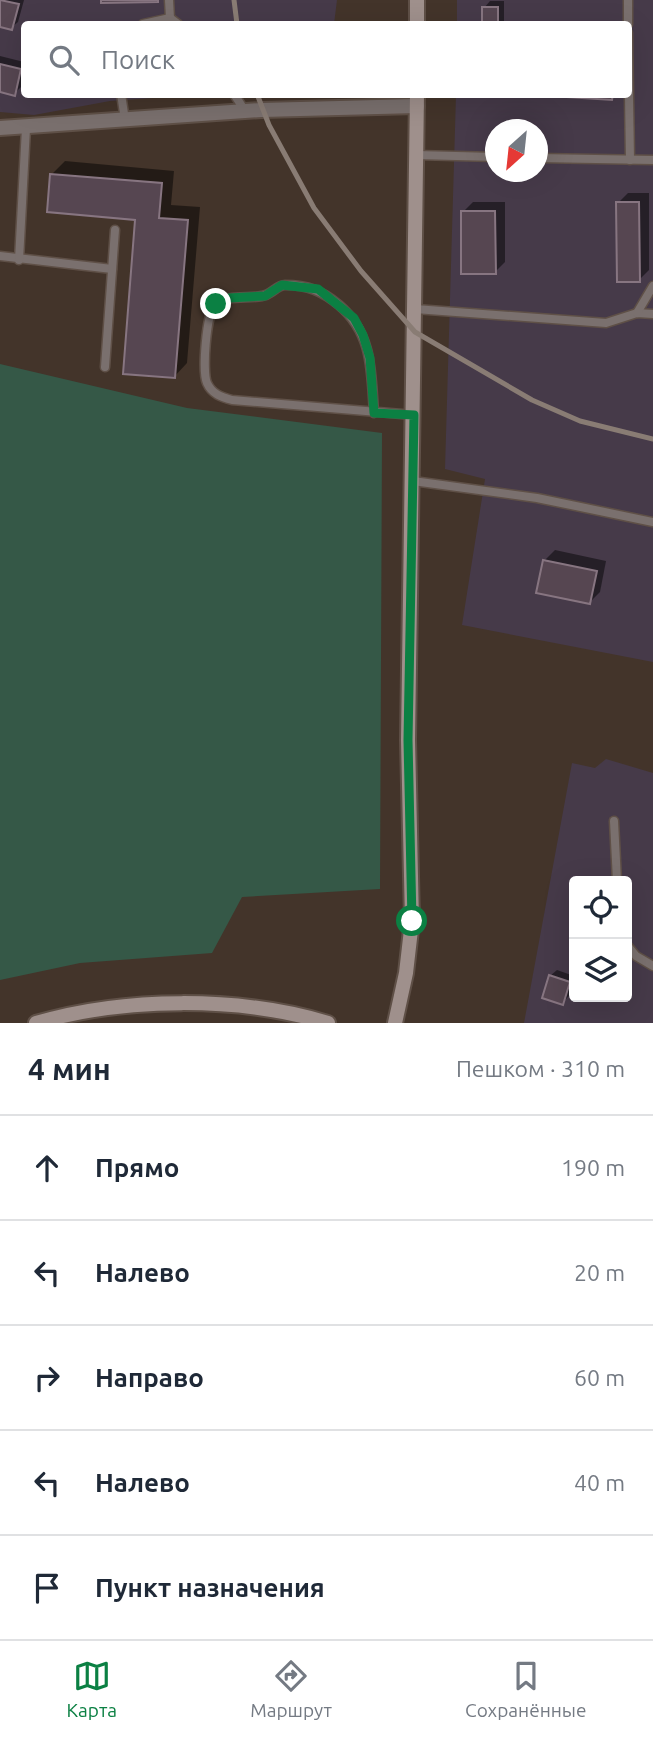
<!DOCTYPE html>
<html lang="ru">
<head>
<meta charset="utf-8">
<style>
  body { margin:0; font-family:Ubuntu,sans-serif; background:#f2f2f3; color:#1f2937 }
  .controls { position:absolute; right:21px; bottom:21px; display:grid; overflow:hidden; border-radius:7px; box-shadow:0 7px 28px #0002 }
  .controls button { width:63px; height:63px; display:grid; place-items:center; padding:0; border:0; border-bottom:2px solid #e0e1e3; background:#fff; color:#1f2937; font:35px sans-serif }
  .compass { position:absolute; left:485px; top:119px; width:63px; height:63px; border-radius:50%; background:#fff; box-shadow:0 7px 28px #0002; rotate:207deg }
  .stop { position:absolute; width:21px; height:21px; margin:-16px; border:5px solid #0b8043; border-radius:50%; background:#fff }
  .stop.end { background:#0b8043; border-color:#fff; box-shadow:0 2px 7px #0008 }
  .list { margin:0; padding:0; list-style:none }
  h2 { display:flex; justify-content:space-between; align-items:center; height:91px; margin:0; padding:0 28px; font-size:30px }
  h2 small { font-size:23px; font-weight:400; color:#747a83 }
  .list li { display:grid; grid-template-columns:46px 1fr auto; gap:21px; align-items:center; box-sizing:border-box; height:105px; padding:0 28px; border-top:2px solid #e0e1e3 }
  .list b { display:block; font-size:26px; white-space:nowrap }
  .list em { font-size:23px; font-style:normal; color:#747a83 }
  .icon { flex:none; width:38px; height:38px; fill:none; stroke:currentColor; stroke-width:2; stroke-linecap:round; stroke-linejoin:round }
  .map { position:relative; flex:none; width:653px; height:1023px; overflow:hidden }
  .search { position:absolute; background:#fff; box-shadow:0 7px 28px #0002; left:21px; right:21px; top:21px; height:77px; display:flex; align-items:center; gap:18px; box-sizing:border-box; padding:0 24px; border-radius:7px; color:#747a83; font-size:26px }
  .sheet { height:616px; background:#fff }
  nav { display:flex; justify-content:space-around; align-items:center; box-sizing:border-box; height:98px; border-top:2px solid #e0e1e3; background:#fff; font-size:19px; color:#747a83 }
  nav a { display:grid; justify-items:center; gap:4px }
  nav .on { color:#0b8043 }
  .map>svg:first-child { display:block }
  .industrial { fill:#463a49; fill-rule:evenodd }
  .green { fill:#355847 }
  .shadow { fill:#0007 }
  .building { fill:#564651; stroke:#877581; stroke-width:2 }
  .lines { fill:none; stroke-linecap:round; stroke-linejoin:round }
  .lane-casing { stroke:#5f5047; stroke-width:11 }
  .street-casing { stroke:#5f5047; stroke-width:18 }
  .secondary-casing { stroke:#5f5047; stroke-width:18 }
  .lane { stroke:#7a706e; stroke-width:8 }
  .street { stroke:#7a706e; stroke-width:14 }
  .secondary { stroke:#9f908c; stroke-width:14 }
  .rail { stroke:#897c74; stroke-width:5 }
  .route { stroke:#0b8043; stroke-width:9 }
</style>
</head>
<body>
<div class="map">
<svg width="653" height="1023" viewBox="0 0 653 1023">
  <rect width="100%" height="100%" fill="#43342a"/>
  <!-- industrial -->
  <g class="industrial">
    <path d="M0,0h337l-3,24h-310v70l171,1 -85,6 -76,14 -34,-3z"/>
    <path d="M457,0h196v662l-191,-37 23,-146 -40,-10 11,-374 172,-1v-70h-171zM496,130h42v42h-42z"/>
    <path d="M606,759l47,14v250h-129l48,-260 23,5zM574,881h53v116h-53z"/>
  </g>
  <!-- green -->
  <path class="green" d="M0,364l187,44 195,25 -2,456 -138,8 -30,56 -132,10 -80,17z"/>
  <!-- shadow -->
  <g class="shadow">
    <path d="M0,0h24l-6,22 -7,6 -11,-3z"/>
    <path d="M490,1h14v23h-20v-16z"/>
    <path d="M0,56l24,6 -3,25 -7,7 -14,-3z"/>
    <path d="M65,161l109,10 -3,34 29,2 -13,156 -13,14 -37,-159 -86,-43z"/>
    <path d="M628,193h21v77l-10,10 -21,-77z"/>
    <path d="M473,202h32v60l-10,10 -32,-60z"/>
    <path d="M555,550l51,11 -6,31 -10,10 -45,-42z"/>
    <path d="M557,970l17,6 -5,20 -7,7 -12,-27z"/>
  </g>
  <!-- building -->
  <g class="building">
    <path d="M0,0l19,4 -7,26 -12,-3z"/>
    <path d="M101,0h57v2l-57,1z"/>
    <rect x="482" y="7" width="16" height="17"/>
    <path d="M0,64l21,5 -6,27 -15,-4z"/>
    <path d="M520,94h93l-1,6z"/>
    <path d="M50,174l112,9 -3,35 29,2 -13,158 -52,-4 12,-154 -88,-8z"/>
    <path d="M616,202h23l1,80h-23z"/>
    <path d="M461,211h34l1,63h-35z"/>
    <path d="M543,560l54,11 -7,33 -54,-11z"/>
    <path d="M549,975l21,7 -7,23 -21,-7z"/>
  </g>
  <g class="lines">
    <defs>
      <g id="lane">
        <path d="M169,0l1,18"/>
        <path d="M628,0v24"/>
        <path d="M143,24l27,-6 8,6"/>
        <path d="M628,33l2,127"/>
        <path d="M121,94l4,26"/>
        <path d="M234,94l11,17"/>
        <path d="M416,155l80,2"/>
        <path d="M538,158l115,2"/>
        <path d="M0,256l112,13"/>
        <path d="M19,260l7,-132"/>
        <path d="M415,309l191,14 31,-10 16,1"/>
        <path d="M637,313l16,-27"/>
        <path d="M105,367l10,-137"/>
        <path d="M374,413c-3,-42 -1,-79 -35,-108 -17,-14 -31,-20 -54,-20 -8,0 -14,10 -23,11 -15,3 -35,-2 -47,9 -9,9 -13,67 -8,78 5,11 14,14 25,17l182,15"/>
        <path d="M413,481l124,17 116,24"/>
        <path d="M614,821l3,60"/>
        <path d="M627,945l9,11 17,10"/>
      </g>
      <path id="street" d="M0,128l261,-18 156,-4"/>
      <g id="secondary">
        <path d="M417,24v-24"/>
        <path d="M36,1023c88,-26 203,-27 292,0"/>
        <path d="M395,1023l11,-50 6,-52 -4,-181 9,-646"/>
      </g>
    </defs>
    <!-- lane casing -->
    <use href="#lane" class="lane-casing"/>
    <!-- street casing -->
    <use href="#street" class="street-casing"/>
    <!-- secondary casing -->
    <use href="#secondary" class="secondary-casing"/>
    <!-- lane -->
    <use href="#lane" class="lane"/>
    <!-- street -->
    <use href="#street" class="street"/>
    <!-- secondary -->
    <use href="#secondary" class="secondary"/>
    <!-- rail -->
    <g class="rail">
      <path d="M234,0l3,24"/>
      <path d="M257,94l12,31 45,83 47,63 54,61 117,68 48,21 73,18"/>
    </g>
  </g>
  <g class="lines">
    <!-- route -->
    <path class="route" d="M216,304l13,-6 36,-2 17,-11 36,4 36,29 9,17 7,23 4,55 40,2 -6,325 4,181"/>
  </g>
</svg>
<div class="controls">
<button><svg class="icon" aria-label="locate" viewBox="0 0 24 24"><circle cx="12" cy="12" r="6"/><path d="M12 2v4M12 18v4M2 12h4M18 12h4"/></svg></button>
<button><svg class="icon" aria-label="layers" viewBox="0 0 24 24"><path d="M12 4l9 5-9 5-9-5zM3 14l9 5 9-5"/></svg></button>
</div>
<svg class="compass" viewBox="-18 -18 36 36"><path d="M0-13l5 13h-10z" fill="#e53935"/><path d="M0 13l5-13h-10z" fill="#747a83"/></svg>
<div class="stop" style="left:412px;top:921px"></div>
<div class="stop end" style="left:216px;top:304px"></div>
<div class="search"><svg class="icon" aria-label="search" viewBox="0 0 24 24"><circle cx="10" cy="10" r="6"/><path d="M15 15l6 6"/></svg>Поиск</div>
</div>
<section class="sheet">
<h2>4 мин<small>Пешком · 310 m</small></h2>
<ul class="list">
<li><svg class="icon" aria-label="ahead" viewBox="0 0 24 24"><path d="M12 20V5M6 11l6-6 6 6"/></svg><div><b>Прямо</b></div><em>190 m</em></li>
<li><svg class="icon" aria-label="left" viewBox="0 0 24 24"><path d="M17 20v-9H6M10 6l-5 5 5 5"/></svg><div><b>Налево</b></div><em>20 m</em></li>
<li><svg class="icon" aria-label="right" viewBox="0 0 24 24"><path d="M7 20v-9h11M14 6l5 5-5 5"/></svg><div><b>Направо</b></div><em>60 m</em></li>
<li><svg class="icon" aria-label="left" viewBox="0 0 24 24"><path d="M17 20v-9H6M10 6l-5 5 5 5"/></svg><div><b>Налево</b></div><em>40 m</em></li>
<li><svg class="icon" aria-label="arrive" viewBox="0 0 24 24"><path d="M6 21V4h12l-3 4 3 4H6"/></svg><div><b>Пункт назначения</b></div></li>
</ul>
</section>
<nav>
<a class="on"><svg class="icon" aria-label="map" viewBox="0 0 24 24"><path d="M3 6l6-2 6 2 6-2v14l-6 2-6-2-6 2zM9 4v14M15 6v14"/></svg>Карта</a>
<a><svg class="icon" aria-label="directions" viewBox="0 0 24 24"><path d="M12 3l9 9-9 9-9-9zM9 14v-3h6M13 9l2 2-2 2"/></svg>Маршрут</a>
<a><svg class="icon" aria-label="saved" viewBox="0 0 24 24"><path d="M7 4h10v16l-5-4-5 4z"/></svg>Сохранённые</a>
</nav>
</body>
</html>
